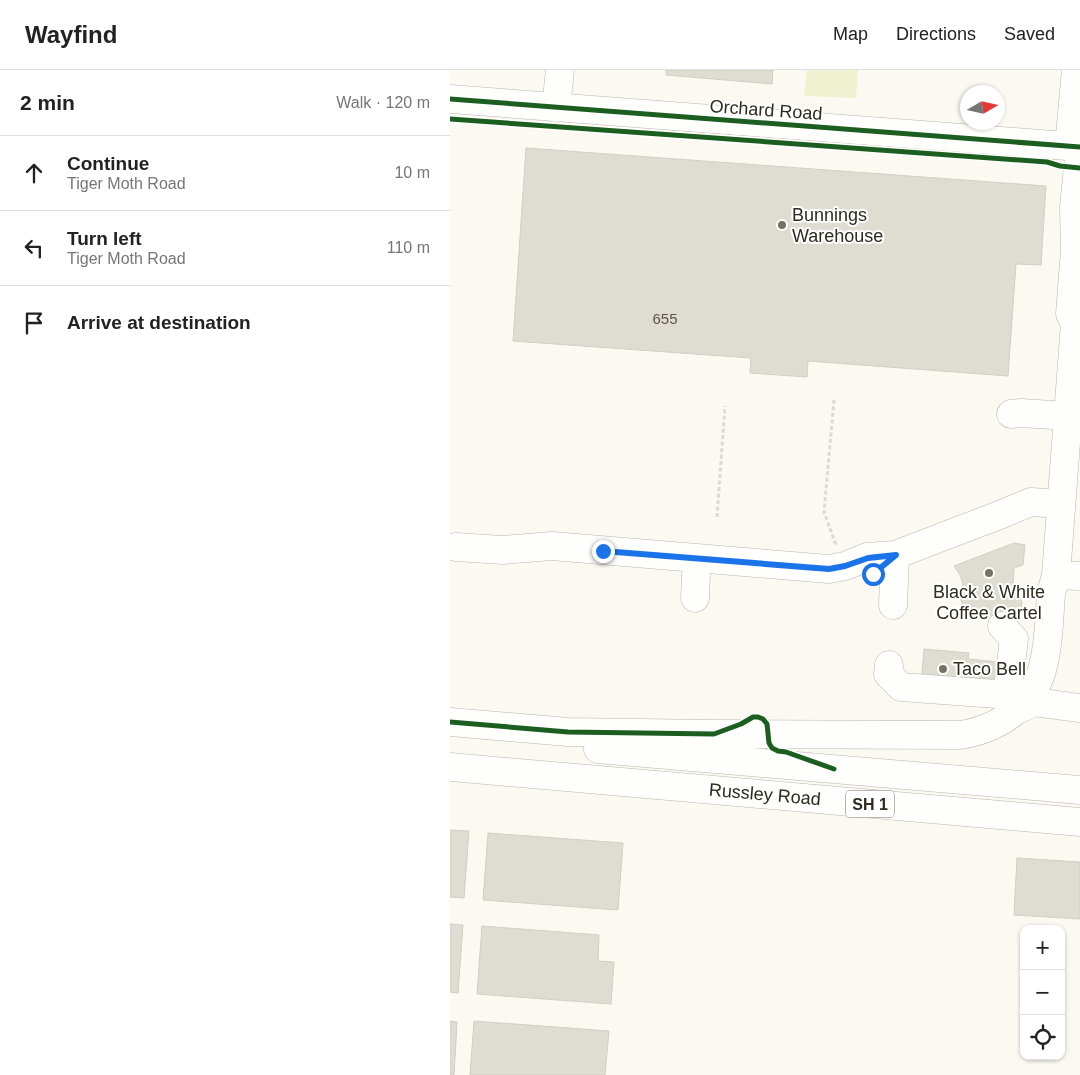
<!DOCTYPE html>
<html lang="en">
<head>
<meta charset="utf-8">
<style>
  body { margin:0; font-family:Helvetica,sans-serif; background:#f6f6f6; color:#222 }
  .controls { position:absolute; right:15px; bottom:15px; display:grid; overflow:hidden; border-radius:10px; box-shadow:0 1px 4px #0004 }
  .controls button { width:45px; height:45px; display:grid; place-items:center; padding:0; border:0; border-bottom:1px solid #e0e0e0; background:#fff; color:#222; font:25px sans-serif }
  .compass { position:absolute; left:510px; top:15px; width:45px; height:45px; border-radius:50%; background:#fff; box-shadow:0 1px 4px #0004; rotate:81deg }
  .stop { position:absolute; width:15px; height:15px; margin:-11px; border:4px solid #1a73e8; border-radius:50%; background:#fff }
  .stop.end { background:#1a73e8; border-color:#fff; box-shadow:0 1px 5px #0008 }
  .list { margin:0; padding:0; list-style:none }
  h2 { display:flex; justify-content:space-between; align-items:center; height:65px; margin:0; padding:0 20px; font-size:21px }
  h2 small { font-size:16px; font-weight:400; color:#767676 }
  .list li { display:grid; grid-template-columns:32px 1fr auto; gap:15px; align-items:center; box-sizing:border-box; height:75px; padding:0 20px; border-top:1px solid #e0e0e0 }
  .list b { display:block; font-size:19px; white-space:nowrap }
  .list p { margin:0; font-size:16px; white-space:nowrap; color:#767676 }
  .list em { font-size:16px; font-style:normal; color:#767676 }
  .icon { flex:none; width:28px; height:28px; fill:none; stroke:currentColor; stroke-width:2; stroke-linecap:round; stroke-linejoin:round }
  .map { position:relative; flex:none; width:630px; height:1005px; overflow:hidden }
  header { display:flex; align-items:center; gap:30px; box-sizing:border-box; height:70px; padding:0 25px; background:#fff; border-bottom:1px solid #e0e0e0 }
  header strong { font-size:24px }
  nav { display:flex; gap:28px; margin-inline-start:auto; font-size:18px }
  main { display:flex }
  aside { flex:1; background:#fff }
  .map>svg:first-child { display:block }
  .green { fill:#eef2d1 }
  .building { fill:#dfdcd2; stroke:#d1cfc4 }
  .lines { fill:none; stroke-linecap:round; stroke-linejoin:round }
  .minor-casing { stroke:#b8b5ab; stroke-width:29 }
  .highway-casing { stroke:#b8b5ab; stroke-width:29 }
  .path { stroke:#dbdad8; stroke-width:3; stroke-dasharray:4 2.5; stroke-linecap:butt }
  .minor { stroke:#fefefd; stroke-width:28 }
  .highway { stroke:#fefefd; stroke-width:28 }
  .cycleway-casing { stroke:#fff; stroke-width:8 }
  .cycleway { stroke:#1b5e20; stroke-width:5 }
  .route { stroke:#1a73e8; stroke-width:6 }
  .poi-dot { fill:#767267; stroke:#fff; stroke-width:2 }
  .labels { text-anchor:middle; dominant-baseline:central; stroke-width:4; stroke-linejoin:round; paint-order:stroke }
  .number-label { font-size:15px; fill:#5a564a }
  .shield { fill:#fff; stroke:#6d6a61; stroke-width:1 }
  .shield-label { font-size:16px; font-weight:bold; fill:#2e2a1d }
  .street-label { font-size:18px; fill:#2e2a1d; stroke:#fff }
  .poi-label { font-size:18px; fill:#2e2a1d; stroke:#fff; text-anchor:start }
</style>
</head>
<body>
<header>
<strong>Wayfind</strong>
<nav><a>Map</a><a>Directions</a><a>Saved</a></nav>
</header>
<main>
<aside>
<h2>2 min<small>Walk · 120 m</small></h2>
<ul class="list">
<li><svg class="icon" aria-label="ahead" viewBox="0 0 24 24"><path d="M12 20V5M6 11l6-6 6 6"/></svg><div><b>Continue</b><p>Tiger Moth Road</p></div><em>10 m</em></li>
<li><svg class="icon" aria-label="left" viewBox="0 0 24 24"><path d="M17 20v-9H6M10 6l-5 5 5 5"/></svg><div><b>Turn left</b><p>Tiger Moth Road</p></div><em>110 m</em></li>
<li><svg class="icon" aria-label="arrive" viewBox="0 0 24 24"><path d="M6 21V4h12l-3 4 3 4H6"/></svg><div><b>Arrive at destination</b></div></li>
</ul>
</aside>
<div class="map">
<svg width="630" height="1005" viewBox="0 0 630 1005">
  <rect width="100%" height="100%" fill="#fbf9f1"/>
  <!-- green -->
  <path class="green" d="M357,0h51l-2,28 -52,-2z"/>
  <!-- building -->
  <g class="building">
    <path d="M216,0h107l-1,14 -106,-9z"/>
    <path d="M76,78l520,38 -5,79 -25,-1 -8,112 -200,-15 -1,16 -57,-4 1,-15 -238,-17z"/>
    <path d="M564,473l11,2 -2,20 -9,3 -1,18h3l6,16 -2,15 -59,-4 2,-7 -3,-9 3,-13 -3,-9 -6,-9z"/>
    <path d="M474,579l45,4 -1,6 30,3 -2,28 -75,-6z"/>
    <path d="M0,760l19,1 -5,67 -14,-1z"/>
    <path d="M38,763l135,10 -5,67 -135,-10z"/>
    <path d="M567,788l63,4v57l-66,-4z"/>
    <path d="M0,854l13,1 -5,68 -8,-1z"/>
    <path d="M32,856l117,9 -1,26 16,1 -3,42 -134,-10z"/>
    <path d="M0,951l7,1 -3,53h-4z"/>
    <path d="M24,951l135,10 -4,44h-135z"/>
  </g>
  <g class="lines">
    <defs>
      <g id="minor">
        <path d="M0,29l630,48"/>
        <path d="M106,38l4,-38"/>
        <path d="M619,76l7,-76"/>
        <path d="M630,77l-6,60 1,43 -5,64 5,9 -19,252 24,1"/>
        <path d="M561,344l10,-1 48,3"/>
        <path d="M6,477l46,3 50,-4 277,23 16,-3 22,-9 28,-2 102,-39 34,-14 30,2"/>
        <path d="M245,528l1,-23"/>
        <path d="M443,535l2,-50"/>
        <path d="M439,595l-1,9 13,13 96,7 11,-6 6,-49 -12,-13"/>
        <path d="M567,640l17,-8 46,6"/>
      </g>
      <g id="highway">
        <path d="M0,652l118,10 146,2 246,1c40,-6 76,-31 84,-73 4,-17 5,-35 6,-53 1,-7 0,-13 2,-19 1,-5 3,-10 4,-15"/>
        <path d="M148,679l482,41"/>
        <path id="s1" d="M0,697l630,55"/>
      </g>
    </defs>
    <!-- minor casing -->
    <use href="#minor" class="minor-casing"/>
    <!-- highway casing -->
    <use href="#highway" class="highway-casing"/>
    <!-- path -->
    <g class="path">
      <path d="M384,330l-10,112 12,33"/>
      <path d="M267,447l8,-111"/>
    </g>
    <!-- minor -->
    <use href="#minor" class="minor"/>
    <!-- highway -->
    <use href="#highway" class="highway"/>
    <defs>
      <g id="cycleway">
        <path d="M0,29l630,48"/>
        <path d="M0,49l597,43 13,4 20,2"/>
        <path d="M0,652l118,10 146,2 27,-10 12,-7h5l5,2 4,5 2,19 3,5 6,3 8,1 48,17"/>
      </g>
    </defs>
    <!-- cycleway casing -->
    <use href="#cycleway" class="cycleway-casing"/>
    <!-- cycleway -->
    <use href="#cycleway" class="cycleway"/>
  </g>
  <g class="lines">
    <!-- route -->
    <path class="route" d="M153,481l226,18 16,-3 23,-8 28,-3 -23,19"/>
  </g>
  <!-- markers -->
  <g class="poi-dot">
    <circle cx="332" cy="155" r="5"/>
    <circle cx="539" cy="503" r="5"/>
    <circle cx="493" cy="599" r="5"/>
  </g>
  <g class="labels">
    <!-- number labels -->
    <g class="number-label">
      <text x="215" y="248">655</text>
    </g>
    <!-- shield labels -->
    <rect class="shield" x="396" y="720.5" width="48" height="27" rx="4"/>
    <g class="shield-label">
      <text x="420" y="734">SH 1</text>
    </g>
    <!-- street labels -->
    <g class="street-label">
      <text transform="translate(316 40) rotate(4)">Orchard Road</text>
      <text stroke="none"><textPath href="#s1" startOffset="316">Russley Road</textPath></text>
    </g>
    <!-- poi labels -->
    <g class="poi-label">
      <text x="342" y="145">Bunnings<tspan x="342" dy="21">Warehouse</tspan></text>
      <text x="539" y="522" text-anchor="middle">Black &amp; White<tspan x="539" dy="21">Coffee Cartel</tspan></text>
      <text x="503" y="599">Taco Bell</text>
    </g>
  </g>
</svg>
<div class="controls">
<button>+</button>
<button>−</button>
<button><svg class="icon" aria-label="locate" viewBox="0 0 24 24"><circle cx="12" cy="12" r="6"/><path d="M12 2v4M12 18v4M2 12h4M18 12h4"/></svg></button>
</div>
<svg class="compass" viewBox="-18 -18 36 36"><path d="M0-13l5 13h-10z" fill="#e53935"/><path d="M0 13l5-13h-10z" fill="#767676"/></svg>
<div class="stop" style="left:423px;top:504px"></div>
<div class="stop end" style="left:153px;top:481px"></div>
</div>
</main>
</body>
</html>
